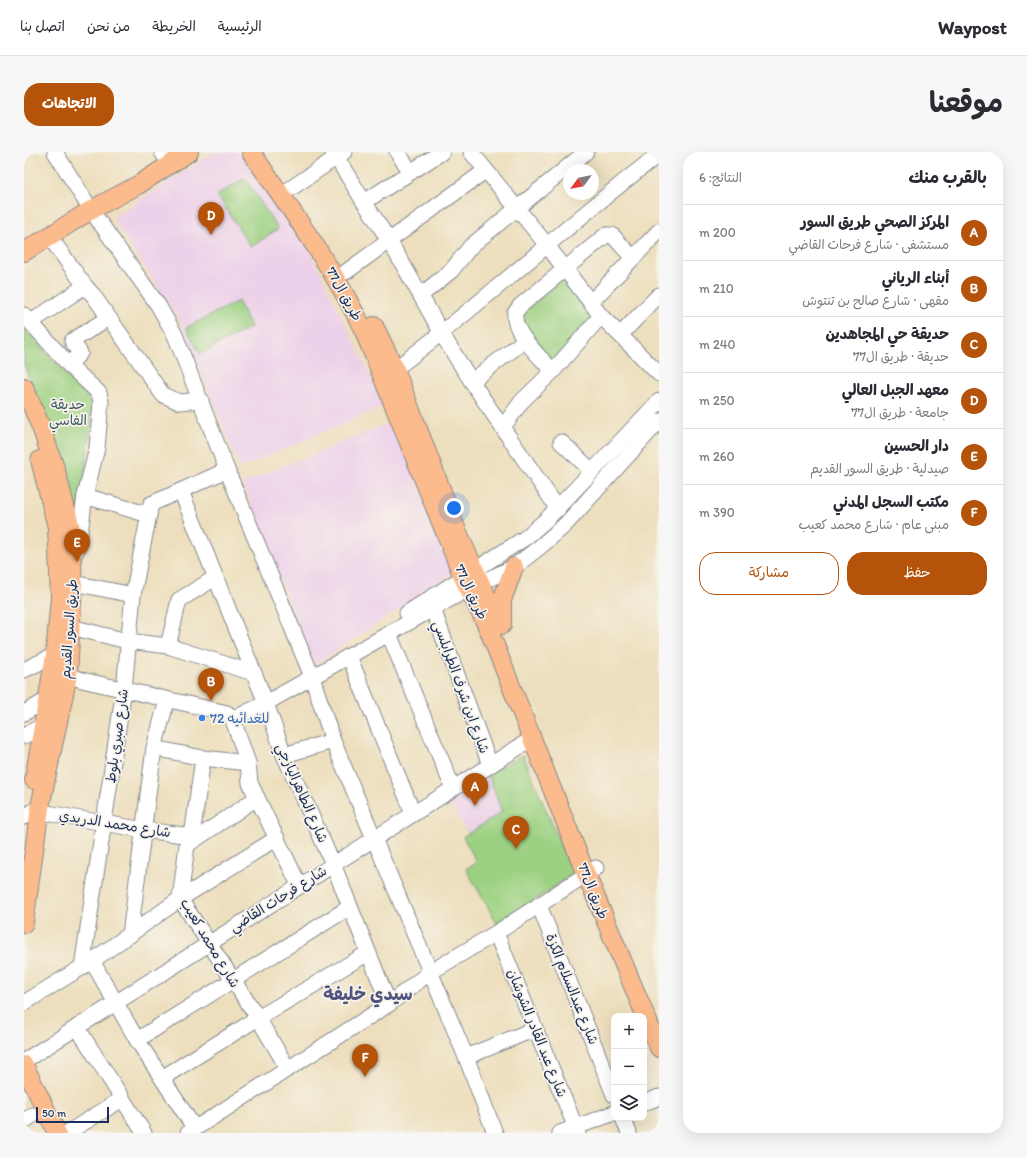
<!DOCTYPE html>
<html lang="ar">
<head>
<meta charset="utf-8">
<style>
  body { margin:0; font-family:Itim,"Playpen Sans Arabic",sans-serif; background:#f7f7f7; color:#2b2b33; direction:rtl }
  .controls { position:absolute; right:12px; bottom:12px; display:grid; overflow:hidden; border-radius:8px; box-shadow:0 4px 16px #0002 }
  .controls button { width:36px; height:36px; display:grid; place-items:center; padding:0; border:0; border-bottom:1px solid #e1e1e2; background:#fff; color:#2b2b33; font:20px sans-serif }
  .compass { position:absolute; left:539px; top:12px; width:36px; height:36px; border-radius:50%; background:#fff; box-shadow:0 4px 16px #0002; rotate:237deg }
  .scale { position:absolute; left:12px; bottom:10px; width:73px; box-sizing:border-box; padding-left:4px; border:2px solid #1b2f5e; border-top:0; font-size:11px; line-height:14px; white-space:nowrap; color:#1b2f5e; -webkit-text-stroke:3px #f7f3e8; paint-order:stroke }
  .you { position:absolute; left:430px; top:356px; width:14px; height:14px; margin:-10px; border:3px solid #fff; border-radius:50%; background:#1a73e8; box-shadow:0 0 0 6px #1a73e833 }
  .badge { display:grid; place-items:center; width:26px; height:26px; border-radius:50%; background:#b45309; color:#fff; font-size:13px; font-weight:700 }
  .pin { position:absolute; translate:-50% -33px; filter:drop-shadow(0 1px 2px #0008) }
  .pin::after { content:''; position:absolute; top:21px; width:14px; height:12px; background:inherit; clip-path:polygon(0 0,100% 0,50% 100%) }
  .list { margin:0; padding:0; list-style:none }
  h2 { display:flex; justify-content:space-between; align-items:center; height:52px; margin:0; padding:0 16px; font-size:17px }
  h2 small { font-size:13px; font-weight:400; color:#7c7c81 }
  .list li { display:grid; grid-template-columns:26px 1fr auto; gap:12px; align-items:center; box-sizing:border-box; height:56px; padding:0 16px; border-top:1px solid #e1e1e2 }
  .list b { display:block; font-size:15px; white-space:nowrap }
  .list p { margin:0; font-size:13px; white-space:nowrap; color:#7c7c81 }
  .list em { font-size:13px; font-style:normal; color:#7c7c81 }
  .actions { display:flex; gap:8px; padding:12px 16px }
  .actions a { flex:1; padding:9px 0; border:1px solid #b45309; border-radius:16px; text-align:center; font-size:14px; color:#b45309 }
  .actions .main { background:#b45309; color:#fff }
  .icon { flex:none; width:22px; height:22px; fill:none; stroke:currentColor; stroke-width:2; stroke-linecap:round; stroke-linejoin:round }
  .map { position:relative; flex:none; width:635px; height:981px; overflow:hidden; direction:ltr; border-radius:16px }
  header { display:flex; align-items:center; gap:24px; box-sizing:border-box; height:56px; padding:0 20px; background:#fff; border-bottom:1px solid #e1e1e2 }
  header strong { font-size:19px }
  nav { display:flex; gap:22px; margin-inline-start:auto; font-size:14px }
  .intro { display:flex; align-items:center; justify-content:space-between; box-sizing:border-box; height:96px; padding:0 24px }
  h1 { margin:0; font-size:28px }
  .button { padding:10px 18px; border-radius:16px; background:#b45309; color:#fff; font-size:14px; font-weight:700 }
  main { display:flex; gap:24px; padding:0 24px }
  aside { flex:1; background:#fff; border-radius:16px; box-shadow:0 4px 16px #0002 }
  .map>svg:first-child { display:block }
  .built { fill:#edd0e9 }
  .green { fill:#9dd182; stroke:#5c8070 }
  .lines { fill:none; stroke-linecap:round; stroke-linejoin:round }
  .minor-casing { stroke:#84878e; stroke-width:17 }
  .major-casing { stroke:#84878e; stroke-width:20 }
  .minor { stroke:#fff; stroke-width:15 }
  .major { stroke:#fbbb8c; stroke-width:18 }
  .shop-dot { fill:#3f7fe0; stroke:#f7f3e8; stroke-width:1.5 }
  .labels { text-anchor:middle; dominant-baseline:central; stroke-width:3.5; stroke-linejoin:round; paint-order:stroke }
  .street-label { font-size:14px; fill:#1b2f5e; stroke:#f7f3e8 }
  .park-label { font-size:14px; fill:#3c5867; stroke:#f7f3e8 }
  .shop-label { font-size:14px; fill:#366cbe; stroke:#f7f3e8; text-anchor:start }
  .district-label { font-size:18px; font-weight:bold; fill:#515582; stroke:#f7f3e8 }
</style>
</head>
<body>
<header>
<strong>Waypost</strong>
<nav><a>الرئيسية</a><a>الخريطة</a><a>من نحن</a><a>اتصل بنا</a></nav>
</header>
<div class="intro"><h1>موقعنا</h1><a class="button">الاتجاهات</a></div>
<main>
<aside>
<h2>بالقرب منك<small>النتائج: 6</small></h2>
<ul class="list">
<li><span class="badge">A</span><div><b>المركز الصحي طريق السور</b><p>مستشفى · شارع فرحات القاضي</p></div><em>200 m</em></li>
<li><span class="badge">B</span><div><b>أبناء الرياني</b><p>مقهى · شارع صالح بن تنتوش</p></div><em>210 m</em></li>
<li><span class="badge">C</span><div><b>حديقة حي المجاهدين</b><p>حديقة · طريق ال77</p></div><em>240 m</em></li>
<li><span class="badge">D</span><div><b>معهد الجبل العالي</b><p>جامعة · طريق ال77</p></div><em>250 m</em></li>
<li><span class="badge">E</span><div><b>دار الحسين</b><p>صيدلية · طريق السور القديم</p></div><em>260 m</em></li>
<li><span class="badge">F</span><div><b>مكتب السجل المدني</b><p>مبنى عام · شارع محمد كعيب</p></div><em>390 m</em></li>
</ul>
<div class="actions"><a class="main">حفظ</a><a>مشاركة</a></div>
</aside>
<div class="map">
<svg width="635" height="981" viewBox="0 0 635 981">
  <rect width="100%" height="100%" fill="#f7f3e8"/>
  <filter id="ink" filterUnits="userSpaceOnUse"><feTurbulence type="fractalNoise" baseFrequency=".025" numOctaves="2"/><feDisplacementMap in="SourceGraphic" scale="8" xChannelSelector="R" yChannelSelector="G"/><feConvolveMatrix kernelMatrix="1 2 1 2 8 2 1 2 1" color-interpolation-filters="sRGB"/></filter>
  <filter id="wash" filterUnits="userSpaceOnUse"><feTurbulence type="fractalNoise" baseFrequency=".012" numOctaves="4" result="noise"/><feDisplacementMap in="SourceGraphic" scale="16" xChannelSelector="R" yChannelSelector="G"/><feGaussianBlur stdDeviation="0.9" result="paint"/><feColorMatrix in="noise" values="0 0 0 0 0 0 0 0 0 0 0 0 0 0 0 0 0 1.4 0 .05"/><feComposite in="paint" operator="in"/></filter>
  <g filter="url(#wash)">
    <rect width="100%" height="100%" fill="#eddfbd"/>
    <!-- built -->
    <g class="built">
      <path d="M190,0h27l70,101 74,153 -145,62 -60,-147 -68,-103z"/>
      <path d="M370,269l60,152 -140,92 -71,-182z"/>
      <path d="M464,622l14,38 -34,22 -20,-34z"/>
    </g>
    <!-- green -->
    <g class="green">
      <path d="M221,26l33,51 -27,18 -34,-52z"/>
      <path d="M537,127l34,38 -40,50 -37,-49z"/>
      <path d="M214,149l13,26 -51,27 -14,-26z"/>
      <path d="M0,177l70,75 -18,131 -19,-81 -33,-90z"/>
      <path d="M499,603l50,119 -75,51 -32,-56 11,-7 -14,-25 39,-25 -14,-38z"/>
    </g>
  </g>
  <g filter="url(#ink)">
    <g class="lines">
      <defs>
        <g id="minor">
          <path d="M31,0l36,58 67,95 17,30 52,135 84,204 22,67 133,316 29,76"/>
          <path d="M138,0l8,12"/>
          <path d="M309,0l31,50 78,-50"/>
          <path d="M373,0l14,20"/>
          <path d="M447,0l75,92 55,72 58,58"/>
          <path d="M266,37l54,-37"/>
          <path d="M340,50c32,46 56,94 84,142 34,56 73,110 110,165"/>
          <path d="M25,84l36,50 8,9 70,100 16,7 22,-2"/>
          <path d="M322,120l139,-101"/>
          <path d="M397,143l30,-24 20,-25 115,-94"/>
          <path d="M567,150l68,-71"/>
          <path d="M0,163l45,50 30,28 2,9 -4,46 -12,48 -7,51 -5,10"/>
          <path d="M7,170l54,-36"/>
          <path d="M596,183l39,-40"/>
          <path d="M45,213l11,-12 -8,-12 36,-23"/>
          <path d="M371,217c91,-68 174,-146 264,-215"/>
          <path d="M529,219c-12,-13 -41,-39 -38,-58l5,-7 86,-71h6l21,23"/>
          <path d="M448,229l53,-41"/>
          <path d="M479,275l19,-26 31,-30 48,-55"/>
          <path d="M537,290l31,29"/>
          <path d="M157,339l85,212 18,52 49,109 56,140"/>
          <path d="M61,344l64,19"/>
          <path d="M49,431l60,12"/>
          <path d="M409,457l57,156"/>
          <path d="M383,461l118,-75 22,-19 112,-118"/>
          <path d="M47,475l56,14 41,5 85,27"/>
          <path d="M365,482l64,154"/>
          <path d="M144,494l11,-46 36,-22"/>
          <path d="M325,504l64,157"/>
          <path d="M0,518l31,-15"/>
          <path d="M44,523l14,5 145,33 5,4 16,46 2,20 49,102"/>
          <path d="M0,561l23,-13"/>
          <path d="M209,567l33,-16 202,-114 46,-22 27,-21 24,-21 94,-104"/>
          <path d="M0,584l19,-11"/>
          <path d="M130,596l49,10 45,5"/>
          <path d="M260,603l49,-14"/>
          <path d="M179,606l-11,78 -5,9 -7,54 78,119 30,51"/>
          <path d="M0,665l16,-10 7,6 97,17 48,6"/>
          <path d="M163,693l70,-47"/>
          <path d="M515,753l75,190"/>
          <path d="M472,781l82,200"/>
          <path d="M106,783l24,-187 13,-48"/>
          <path d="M68,809l45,79 58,89"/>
          <path d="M58,815l42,-278 9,-94 18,-91 76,-34"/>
          <path d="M0,851l68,-42 88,-62 97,-61"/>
          <path d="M53,875l67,106"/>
          <path d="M113,888l213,-133"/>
          <path d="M442,905l69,-28"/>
          <path d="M0,909l509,-323"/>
          <path d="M138,926l96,-60 110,-65"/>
          <path d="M620,951l15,-6"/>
          <path d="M599,966l6,15"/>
          <path d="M0,969l9,-6"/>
          <path d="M43,981l55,-34"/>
          <path d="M164,981l201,-129 40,-31 67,-40 100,-65"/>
          <path d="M536,981l54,-20"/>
        </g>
        <g id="major">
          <path d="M227,0c40,58 82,115 113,179l99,246 25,51 98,246 73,174"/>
          <path d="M0,100l67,-42 47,-25 51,-33"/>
          <path d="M350,174l21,43 61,159 41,92"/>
          <path d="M0,235l17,40 15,44 14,54 3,58 -5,92 -28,132 -16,116"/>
          <path d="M478,473v-25l12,-33"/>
          <path d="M10,628l21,-125 5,-58 -3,-70 -17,-67"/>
          <path d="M0,913l33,68"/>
        </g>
      </defs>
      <!-- minor casing -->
      <use href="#minor" class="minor-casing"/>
      <!-- major casing -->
      <use href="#major" class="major-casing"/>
      <!-- minor -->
      <use href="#minor" class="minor"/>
      <!-- major -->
      <use href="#major" class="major"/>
    </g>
  </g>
  <!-- markers -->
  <circle class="shop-dot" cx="178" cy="566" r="4"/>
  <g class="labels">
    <!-- street labels -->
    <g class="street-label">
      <text transform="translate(320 142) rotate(61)">طريق ال77</text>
      <text transform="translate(447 440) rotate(65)">طريق ال77</text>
      <text transform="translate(45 477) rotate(-86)">طريق السور القديم</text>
      <text transform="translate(437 535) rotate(70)">شارع ابن شرف الطرابلسي</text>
      <text transform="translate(93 584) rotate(-82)">شارع صبري بلوط</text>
      <text transform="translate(278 641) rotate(66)">شارع الطاهراليازجي</text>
      <text transform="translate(91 672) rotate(9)">شارع محمد الدريدي</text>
      <text transform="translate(569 739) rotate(68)">طريق ال77</text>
      <text transform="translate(254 747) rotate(-32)">شارع فرحات القاضي</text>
      <text transform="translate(186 791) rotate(59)">شارع محمد كعيب</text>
      <text transform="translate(548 837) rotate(68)">شارع عبدالسلام الكزة</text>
      <text transform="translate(513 881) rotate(68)">شارع عبد القادر الشوشان</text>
    </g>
    <!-- park labels -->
    <g class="park-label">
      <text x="44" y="252">حديقة<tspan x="44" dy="16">الفاسي</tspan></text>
    </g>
    <!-- shop labels -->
    <g class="shop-label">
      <text x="186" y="566">72 للغدائيه</text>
    </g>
    <!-- district labels -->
    <g class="district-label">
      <text x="344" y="842">سيدي خليفة</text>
    </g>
  </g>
</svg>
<div class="controls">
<button>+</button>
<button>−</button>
<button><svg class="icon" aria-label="layers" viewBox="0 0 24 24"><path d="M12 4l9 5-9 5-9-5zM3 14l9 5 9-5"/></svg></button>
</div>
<svg class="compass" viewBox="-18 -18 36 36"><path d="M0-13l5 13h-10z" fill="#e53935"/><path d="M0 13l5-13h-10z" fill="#7c7c81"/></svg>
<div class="scale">50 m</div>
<div class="you"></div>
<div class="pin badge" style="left:451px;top:654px">A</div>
<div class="pin badge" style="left:187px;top:549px">B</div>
<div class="pin badge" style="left:492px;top:697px">C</div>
<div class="pin badge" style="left:187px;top:83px">D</div>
<div class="pin badge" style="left:53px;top:410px">E</div>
<div class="pin badge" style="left:341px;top:925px">F</div>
</div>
</main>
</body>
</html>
